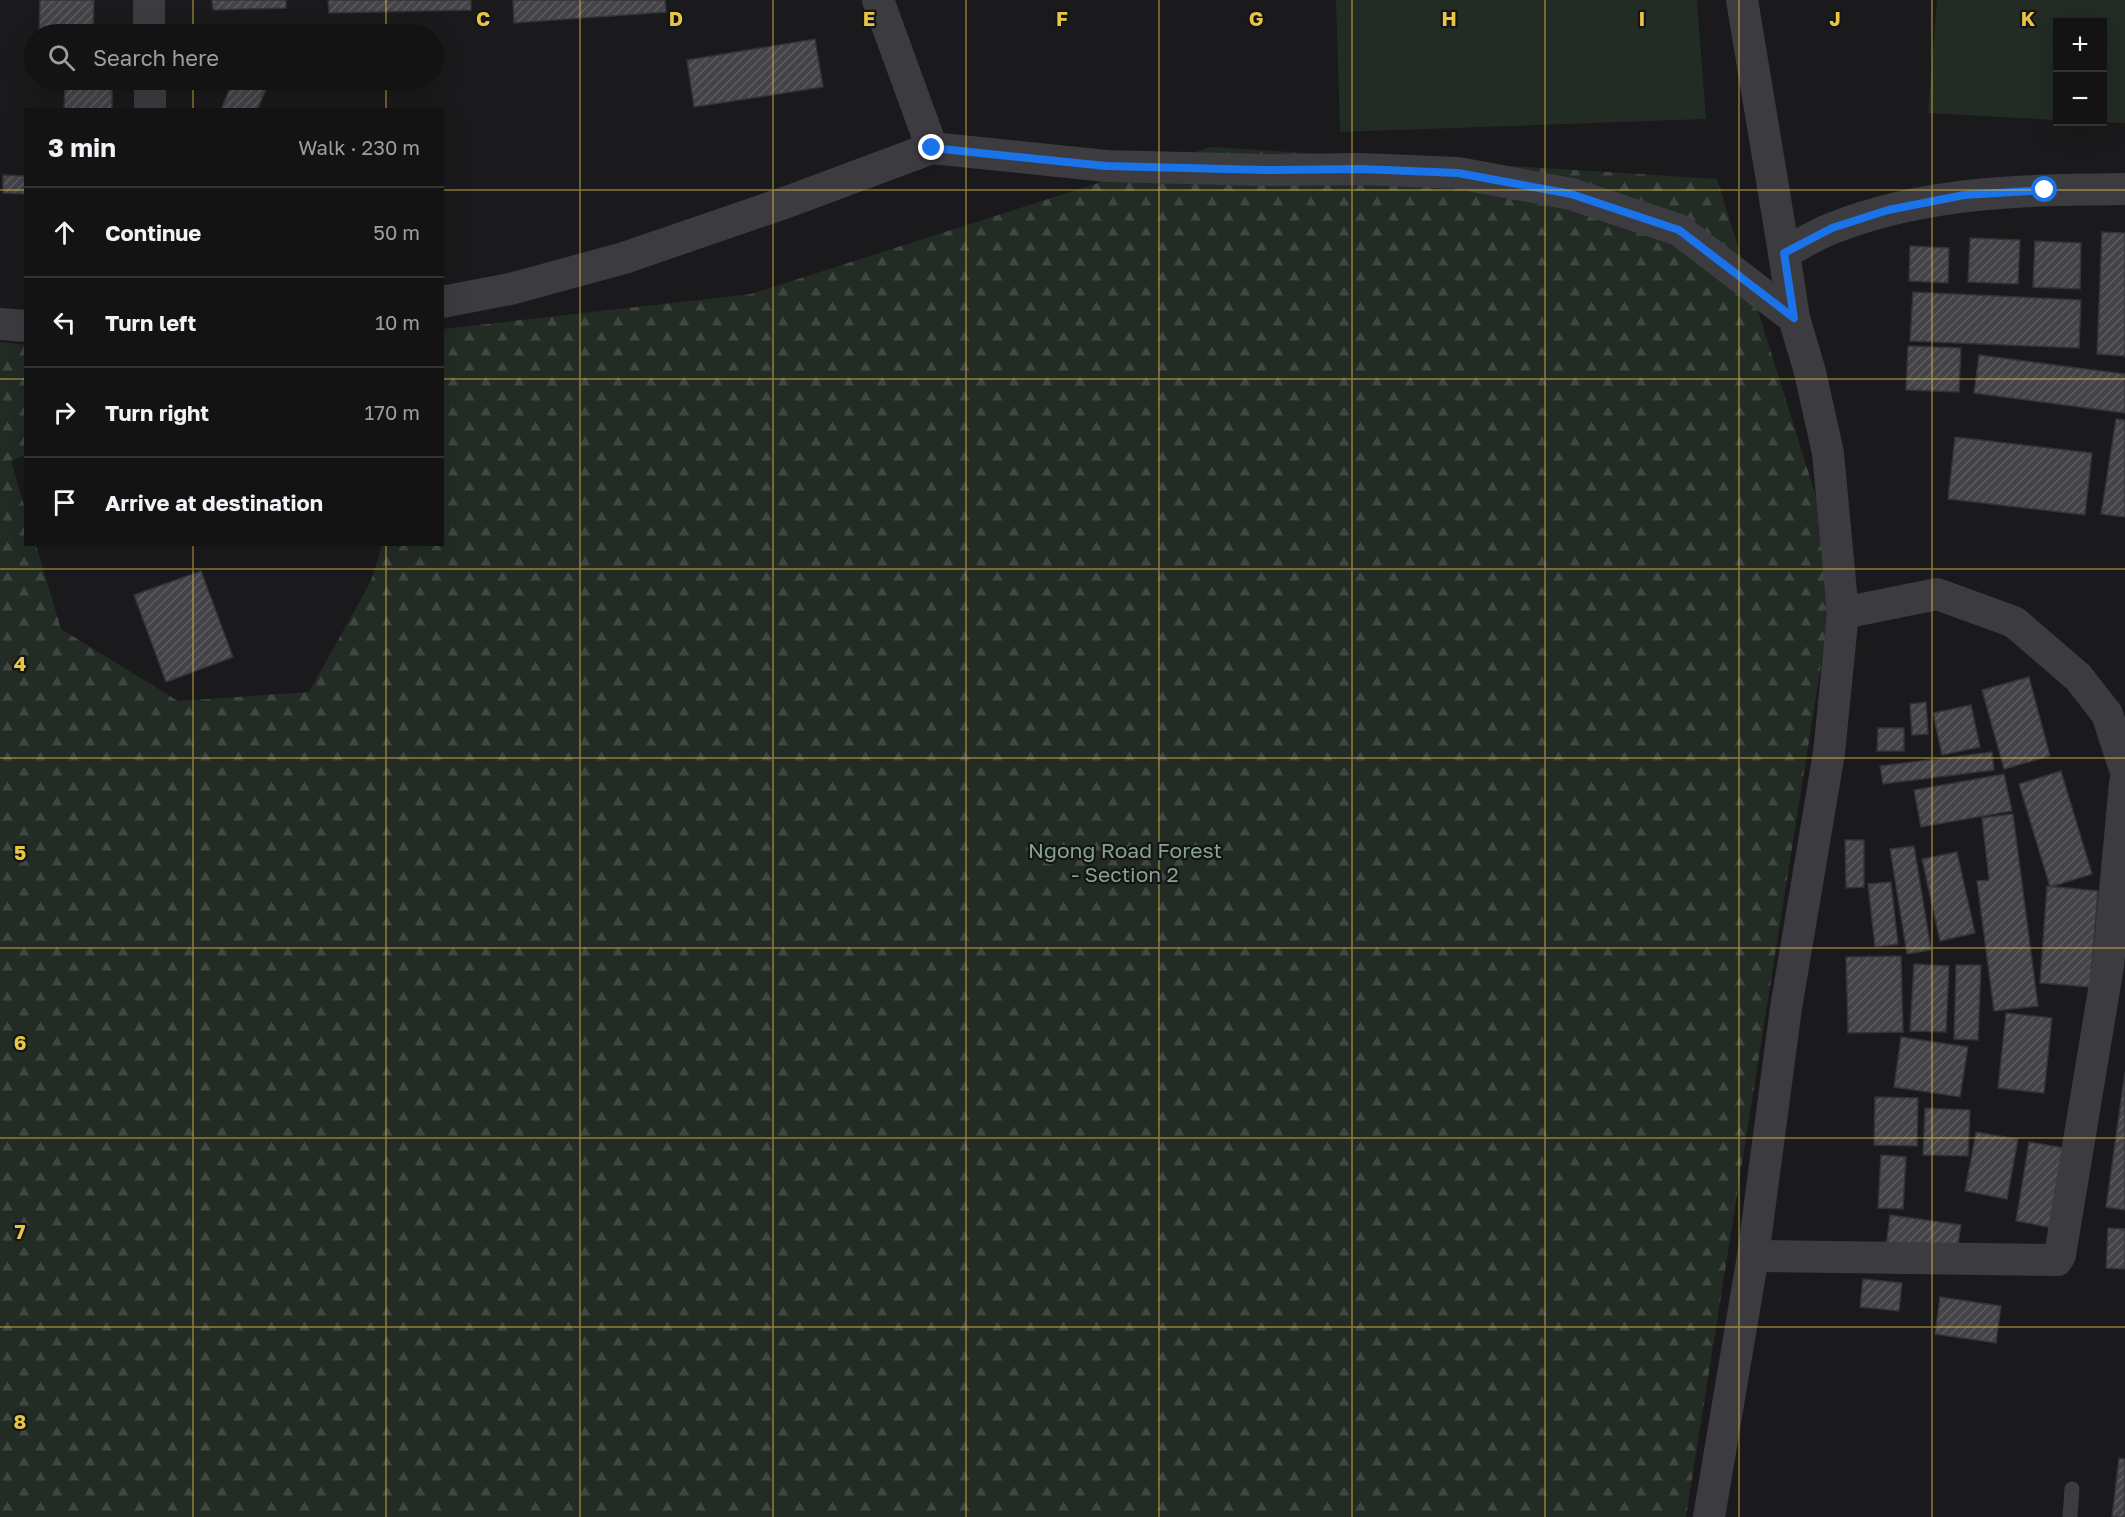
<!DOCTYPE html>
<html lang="en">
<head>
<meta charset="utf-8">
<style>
  body { margin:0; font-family:"Golos Text",sans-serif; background:#1d1c1d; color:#f1f3f6 }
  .controls { position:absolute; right:18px; top:18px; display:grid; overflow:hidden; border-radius:0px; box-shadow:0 6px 24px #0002 }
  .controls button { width:54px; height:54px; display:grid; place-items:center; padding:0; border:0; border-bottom:2px solid #333234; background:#141314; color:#f1f3f6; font:30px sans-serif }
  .stop { position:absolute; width:18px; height:18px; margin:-14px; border:4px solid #1a73e8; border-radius:50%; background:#fff }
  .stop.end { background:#1a73e8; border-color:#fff; box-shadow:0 2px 6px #0008 }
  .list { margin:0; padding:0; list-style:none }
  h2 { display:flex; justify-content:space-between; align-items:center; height:78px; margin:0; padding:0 24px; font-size:26px }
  h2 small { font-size:20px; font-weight:400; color:#9d9ea0 }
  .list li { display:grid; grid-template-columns:39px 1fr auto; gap:18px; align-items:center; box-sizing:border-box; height:90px; padding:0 24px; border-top:2px solid #333234 }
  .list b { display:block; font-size:22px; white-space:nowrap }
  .list em { font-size:20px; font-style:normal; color:#9d9ea0 }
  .icon { flex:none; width:33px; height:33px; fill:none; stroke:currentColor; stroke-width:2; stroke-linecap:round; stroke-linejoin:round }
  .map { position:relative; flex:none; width:2125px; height:1517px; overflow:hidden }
  .search { position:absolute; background:#141314; box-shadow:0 6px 24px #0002; left:24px; top:24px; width:420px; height:66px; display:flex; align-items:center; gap:15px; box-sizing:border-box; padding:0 21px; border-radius:33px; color:#9d9ea0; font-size:22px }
  .panel { position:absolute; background:#141314; box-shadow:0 6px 24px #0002; left:24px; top:108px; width:420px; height:438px; border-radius:0px }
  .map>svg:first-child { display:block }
  .grass { fill:#232b25 }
  .forest { fill:url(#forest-firs) }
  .building { fill:url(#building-hatch); stroke:#343337; stroke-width:1.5 }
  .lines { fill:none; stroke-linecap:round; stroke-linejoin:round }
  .service { stroke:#3b3b40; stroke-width:15 }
  .minor { stroke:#3b3b40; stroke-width:32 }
  .route { stroke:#1a73e8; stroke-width:8 }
  .grid { fill:none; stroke:#e8c644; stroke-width:1.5; stroke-opacity:0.55 }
  .labels { text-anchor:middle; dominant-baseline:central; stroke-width:4.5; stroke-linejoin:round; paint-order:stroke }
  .park-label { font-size:21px; fill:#85a48b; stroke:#151416 }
  .grid-label { font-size:20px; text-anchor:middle; font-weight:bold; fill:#e8c644; stroke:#151416; stroke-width:4.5; stroke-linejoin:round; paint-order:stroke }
</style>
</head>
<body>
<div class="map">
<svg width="2125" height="1517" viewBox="0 0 2125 1517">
  <defs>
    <pattern id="forest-firs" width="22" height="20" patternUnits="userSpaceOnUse" patternTransform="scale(1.5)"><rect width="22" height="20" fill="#232b25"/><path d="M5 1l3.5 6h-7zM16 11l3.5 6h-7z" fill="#404743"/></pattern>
    <pattern id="building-hatch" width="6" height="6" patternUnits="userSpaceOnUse" patternTransform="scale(1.5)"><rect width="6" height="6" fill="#444448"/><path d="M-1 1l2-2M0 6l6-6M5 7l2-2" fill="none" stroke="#5c5c60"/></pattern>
  </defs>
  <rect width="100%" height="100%" fill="#1a191b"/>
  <!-- grass -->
  <g class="grass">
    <path d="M1336,0h361l9,119 -366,13z"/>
    <path d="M1937,0h188v123l-32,-1h9v-100h-44l-1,98 -129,-7z"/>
  </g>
  <!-- forest -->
  <path class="forest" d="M1211,147l506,32 120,385 -151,953h-1686v-1175l25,3v110l-14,6 14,48 1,35 10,1 25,84 117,72 131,-9 62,-111 11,-36 60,-1 1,-215 308,-35z"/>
  <!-- building -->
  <g class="building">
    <path d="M40,0h54l-1,34h-54z"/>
    <path d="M212,0h74v8l-73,2z"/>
    <path d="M328,0h143v10l-142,3z"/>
    <path d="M513,0h152l1,12 -152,11z"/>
    <path d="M815,39l8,48 -129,20 -7,-47z"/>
    <path d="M38,80h53v3l-53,-2z"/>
    <path d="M233,80h37l-13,30h-36z"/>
    <path d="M65,87l47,2v21h-48z"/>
    <path d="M3,175l23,1v18l-23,-1z"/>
    <path d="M2102,232l23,1v123l-28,-2z"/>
    <path d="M1970,238l50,2 -2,44 -50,-2z"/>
    <path d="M2035,241l46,2 -1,46 -47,-2z"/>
    <path d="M1910,246l39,2 -1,35 -39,-2z"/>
    <path d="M1913,292l168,8 -2,48 -169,-7z"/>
    <path d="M1908,346l53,2 -2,44 -53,-2z"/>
    <path d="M1979,355l146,19v39l-151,-20z"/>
    <path d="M2116,419l9,1v97l-24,-3z"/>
    <path d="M1955,437l137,16 -7,62 -137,-16z"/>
    <path d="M201,571l32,86 -67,25 -32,-87z"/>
    <path d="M2029,677l21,79 -46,13 -22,-79z"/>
    <path d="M1926,702l2,32 -16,1 -2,-31z"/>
    <path d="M1971,705l9,42 -38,8 -9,-42z"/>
    <path d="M1878,728h26v23h-27z"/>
    <path d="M1992,752l2,18 -111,14 -3,-18z"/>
    <path d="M2061,771l31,103 -42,13 -31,-103z"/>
    <path d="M2004,774l8,37 -91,16 -7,-37z"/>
    <path d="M2013,814l25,192 -44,5 -17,-130 12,-1 -7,-62z"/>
    <path d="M1845,840h19v47l-18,1z"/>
    <path d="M1914,846l17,104 -24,4 -17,-105z"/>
    <path d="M1957,852l18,81 -35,8 -18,-82z"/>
    <path d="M1891,882l7,62 -23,3 -7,-63z"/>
    <path d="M2047,886l51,5 -8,96 -50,-4z"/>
    <path d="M1901,956l2,76 -55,1 -2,-76z"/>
    <path d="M1914,964l35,2 -3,66 -36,-1z"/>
    <path d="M1956,965h25l-3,75 -24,-1z"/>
    <path d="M2006,1013l46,5 -8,75 -46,-5z"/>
    <path d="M1901,1037l67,10 -8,50 -66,-10z"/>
    <path d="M2125,1072v138l-19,-3z"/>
    <path d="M1875,1097l43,1 -1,48 -43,-1z"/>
    <path d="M1925,1108l45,2 -2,46 -45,-1z"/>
    <path d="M1976,1132l42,7 -11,60 -42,-8z"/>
    <path d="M2029,1142l42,7 -12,80 -43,-8z"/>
    <path d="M1881,1155l25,2 -3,52 -25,-1z"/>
    <path d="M1890,1215l71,10 -5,31 -70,-10z"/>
    <path d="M2108,1228l17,1v40l-19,-1z"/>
    <path d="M1863,1279l39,4 -3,28 -39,-4z"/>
    <path d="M1940,1297l61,9 -5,37 -61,-9z"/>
    <path d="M2119,1458l6,1v58h-13z"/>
  </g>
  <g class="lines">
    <!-- service -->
    <path class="service" d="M2070,1517l2,-28"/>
    <!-- minor -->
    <g class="minor">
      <path d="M149,0v34"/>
      <path d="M878,0l54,148"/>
      <path d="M1742,0l42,253"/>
      <path d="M150,80v30"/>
      <path d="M442,302l68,-13 114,-31 163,-56 145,-54 174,18 160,4 95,-1 97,4 113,21 108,36 115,88"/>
      <path d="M0,324l26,2"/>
      <path d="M1843,613l94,-19 77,28 64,55 29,37 18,55"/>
      <path d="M1753,1256l304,4 3,-5 48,-289 17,-183"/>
      <path d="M1709,1517l44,-261 33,-248 43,-255 14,-140 -15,-160 -18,-81 -16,-54 -10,-65c16,-8 32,-19 49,-25 93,-37 194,-38 292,-39"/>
    </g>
  </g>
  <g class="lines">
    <!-- route -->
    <path class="route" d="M932,148l174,18 160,4 95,-1 97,4 113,21 108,36 115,88 -10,-65 48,-25 56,-18 76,-15 81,-5"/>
  </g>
  <!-- grid -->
  <path class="grid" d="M193,0v34M386,0v34M580,0v1517M773,0v1517M966,0v1517M1159,0v1517M1352,0v1517M1545,0v1517M1739,0v1517M1932,0v1517M193,80v30M386,80v30M0,190h26M442,190h1683M0,379h26M442,379h1683M193,544v973M386,544v973M0,569h2125M0,758h2125M0,948h2125M0,1138h2125M0,1327h2125"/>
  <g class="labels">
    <!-- park labels -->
    <g class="park-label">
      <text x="1125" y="850">Ngong Road Forest<tspan x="1125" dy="24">- Section 2</tspan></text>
    </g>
  </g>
  <g class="grid-label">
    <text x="483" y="26">C</text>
    <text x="676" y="26">D</text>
    <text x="869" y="26">E</text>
    <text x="1062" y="26">F</text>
    <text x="1256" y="26">G</text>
    <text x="1449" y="26">H</text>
    <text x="1642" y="26">I</text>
    <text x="1835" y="26">J</text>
    <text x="2028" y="26">K</text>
    <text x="20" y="671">4</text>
    <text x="20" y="860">5</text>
    <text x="20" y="1050">6</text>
    <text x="20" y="1239">7</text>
    <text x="20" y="1429">8</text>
  </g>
</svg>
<div class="controls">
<button>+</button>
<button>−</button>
</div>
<div class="stop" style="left:2045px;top:190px"></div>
<div class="stop end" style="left:932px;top:148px"></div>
<div class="search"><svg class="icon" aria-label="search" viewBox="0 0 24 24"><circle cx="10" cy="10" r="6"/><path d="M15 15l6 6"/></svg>Search here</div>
<section class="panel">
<h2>3 min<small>Walk · 230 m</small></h2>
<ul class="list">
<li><svg class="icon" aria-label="ahead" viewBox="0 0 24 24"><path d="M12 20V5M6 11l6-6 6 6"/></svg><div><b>Continue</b></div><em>50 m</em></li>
<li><svg class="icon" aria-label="left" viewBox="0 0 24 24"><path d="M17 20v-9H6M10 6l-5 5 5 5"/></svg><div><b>Turn left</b></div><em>10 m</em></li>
<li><svg class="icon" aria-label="right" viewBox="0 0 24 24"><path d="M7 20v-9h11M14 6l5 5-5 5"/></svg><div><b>Turn right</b></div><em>170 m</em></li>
<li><svg class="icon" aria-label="arrive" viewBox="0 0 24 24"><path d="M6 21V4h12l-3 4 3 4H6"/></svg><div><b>Arrive at destination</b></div></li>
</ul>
</section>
</div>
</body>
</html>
